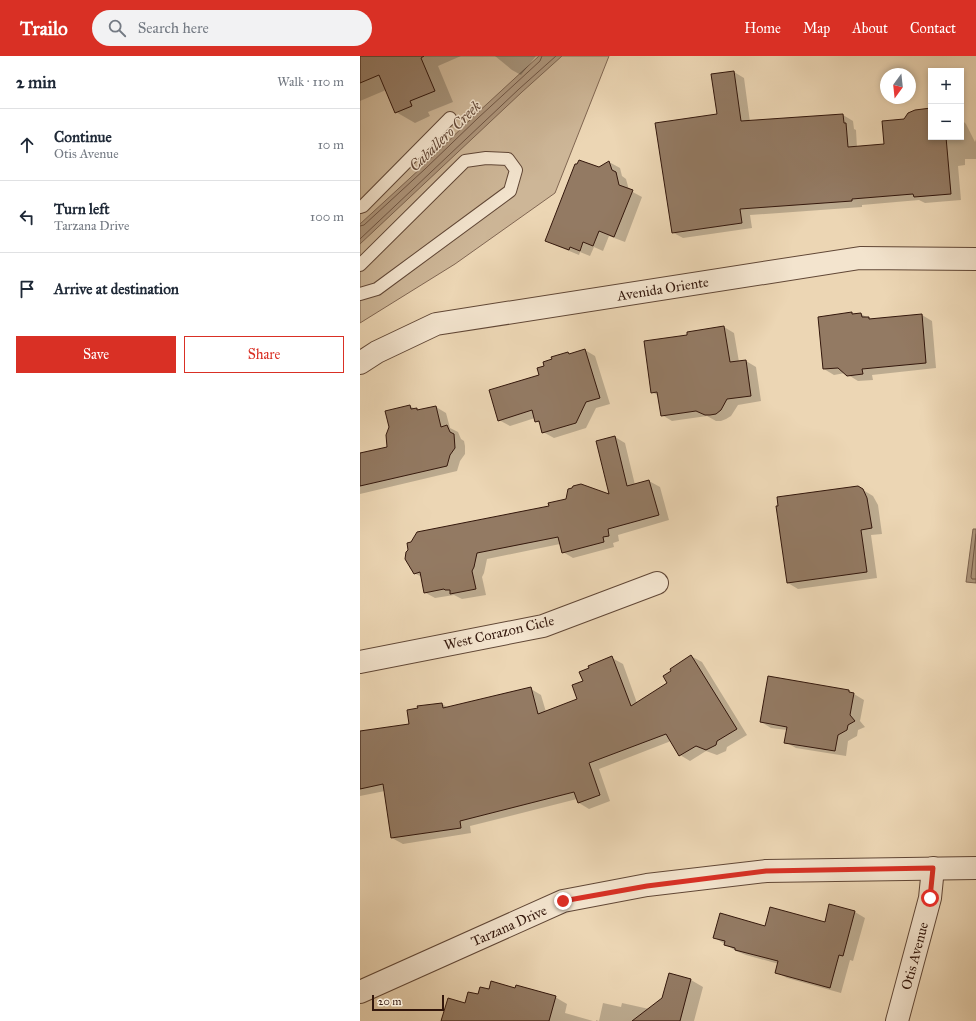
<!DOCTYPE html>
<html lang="en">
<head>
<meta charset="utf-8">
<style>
  body { margin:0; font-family:"IM FELL Great Primer",serif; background:#f2f2f3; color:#1f2937 }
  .controls { position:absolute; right:12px; top:12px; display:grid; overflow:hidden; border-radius:0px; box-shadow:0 2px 6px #0003 }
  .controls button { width:36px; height:36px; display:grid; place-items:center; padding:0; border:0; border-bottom:1px solid #e0e1e3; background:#fff; color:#1f2937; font:20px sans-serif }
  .compass { position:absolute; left:520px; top:12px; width:36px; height:36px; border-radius:50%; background:#fff; box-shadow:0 2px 6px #0003; rotate:195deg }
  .scale { position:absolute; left:12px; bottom:10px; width:72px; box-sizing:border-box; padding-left:4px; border:2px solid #33170c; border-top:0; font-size:11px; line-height:14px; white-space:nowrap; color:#33170c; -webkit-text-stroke:3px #f3e4ce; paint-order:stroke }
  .stop { position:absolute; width:12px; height:12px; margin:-9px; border:3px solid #d93025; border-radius:50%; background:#fff }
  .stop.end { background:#d93025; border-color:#fff; box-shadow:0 1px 4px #0008 }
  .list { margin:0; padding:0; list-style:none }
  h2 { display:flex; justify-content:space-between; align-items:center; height:52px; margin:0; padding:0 16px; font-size:17px }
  h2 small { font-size:13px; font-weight:400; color:#747a83 }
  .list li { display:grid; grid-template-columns:26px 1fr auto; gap:12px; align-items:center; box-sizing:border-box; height:72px; padding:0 16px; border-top:1px solid #e0e1e3 }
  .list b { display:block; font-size:15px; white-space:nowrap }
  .list p { margin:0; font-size:13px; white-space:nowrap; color:#747a83 }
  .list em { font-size:13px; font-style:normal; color:#747a83 }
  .actions { display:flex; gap:8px; padding:12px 16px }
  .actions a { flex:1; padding:9px 0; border:1px solid #d93025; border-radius:0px; text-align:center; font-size:14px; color:#d93025 }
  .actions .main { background:#d93025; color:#fff }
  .icon { flex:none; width:22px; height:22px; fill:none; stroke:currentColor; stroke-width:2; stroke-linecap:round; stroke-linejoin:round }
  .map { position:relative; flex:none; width:616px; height:965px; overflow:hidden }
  header { display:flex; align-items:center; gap:24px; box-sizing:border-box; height:56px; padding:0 20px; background:#d93025; color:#fff }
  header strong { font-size:19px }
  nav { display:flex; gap:22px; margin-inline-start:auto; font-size:14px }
  .search { width:280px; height:36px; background:#f2f2f3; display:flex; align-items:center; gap:10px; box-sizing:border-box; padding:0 14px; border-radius:22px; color:#747a83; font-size:15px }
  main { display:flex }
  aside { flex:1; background:#fff }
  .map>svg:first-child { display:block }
  .green { fill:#cdb697; stroke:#806652 }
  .water { fill:#ad957b; stroke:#7c634f }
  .shadow { fill:#0003 }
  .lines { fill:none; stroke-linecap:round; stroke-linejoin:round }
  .shore { stroke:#705644; stroke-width:1 }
  .building { fill:#937a63; stroke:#33170c }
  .service-casing { stroke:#614736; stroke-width:14 }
  .minor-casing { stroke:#614736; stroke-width:24 }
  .service { stroke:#f3e4ce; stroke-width:12 }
  .minor { stroke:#f3e4ce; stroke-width:22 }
  .route { stroke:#d93025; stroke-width:5 }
  .labels { text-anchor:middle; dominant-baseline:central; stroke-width:3; stroke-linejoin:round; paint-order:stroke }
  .street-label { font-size:14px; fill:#33170c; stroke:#f3e4ce }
  .water-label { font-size:15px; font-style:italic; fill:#644938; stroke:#f3e4ce }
</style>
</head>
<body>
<header>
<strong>Trailo</strong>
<div class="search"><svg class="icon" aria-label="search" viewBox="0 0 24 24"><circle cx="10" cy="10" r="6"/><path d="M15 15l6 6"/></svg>Search here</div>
<nav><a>Home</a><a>Map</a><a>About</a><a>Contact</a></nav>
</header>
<main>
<aside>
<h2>2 min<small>Walk · 110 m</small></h2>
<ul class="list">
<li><svg class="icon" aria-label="ahead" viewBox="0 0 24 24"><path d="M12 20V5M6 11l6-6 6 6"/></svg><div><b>Continue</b><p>Otis Avenue</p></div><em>10 m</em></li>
<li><svg class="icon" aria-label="left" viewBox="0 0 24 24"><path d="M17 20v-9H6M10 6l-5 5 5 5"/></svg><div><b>Turn left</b><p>Tarzana Drive</p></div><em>100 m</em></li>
<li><svg class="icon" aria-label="arrive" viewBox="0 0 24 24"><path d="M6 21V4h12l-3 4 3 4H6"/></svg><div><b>Arrive at destination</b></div></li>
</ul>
<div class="actions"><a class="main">Save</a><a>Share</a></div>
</aside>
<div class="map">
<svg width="616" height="965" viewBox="0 0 616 965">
  <rect width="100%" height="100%" fill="#ecd6b4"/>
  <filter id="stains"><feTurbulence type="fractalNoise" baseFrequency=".005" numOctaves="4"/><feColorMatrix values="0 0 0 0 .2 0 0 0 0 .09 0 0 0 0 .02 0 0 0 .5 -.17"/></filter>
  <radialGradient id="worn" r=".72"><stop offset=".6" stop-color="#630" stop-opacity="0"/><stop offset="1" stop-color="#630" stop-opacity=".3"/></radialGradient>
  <!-- green -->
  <path class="green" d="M0,0h249l-54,137 -100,71 -95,59z"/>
  <!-- water -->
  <g class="water">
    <path d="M179,0h23l-40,36 -162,152v-20l62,-57 53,-52z"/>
    <path d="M613,473h3v54l-10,-1z"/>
  </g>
  <!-- shadow -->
  <g class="shadow">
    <path d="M0,0h101l-23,10 15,36 -25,10 2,4 -15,7 -19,-11 -10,-22 -26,11z"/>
    <path d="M135,0h41l-15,19 -9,-5z"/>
    <path d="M374,16l10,6 6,44 93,-7 10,6 1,8 2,1 1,18 28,-3 19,-25 27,-7v24h30v-18l5,5 9,18 1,-3v20h-11v6l-7,1 3,34 -36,3 -6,-3 -57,5v2l-112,8 2,13 -69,10 -11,-6z"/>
    <path d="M249,106l11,6 2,8 4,3 3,11 13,7 -17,45 -16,-6 -6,15 -9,-4 -4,9 -10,-4 -1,3 -22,-9 -11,-6 53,-72z"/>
    <path d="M491,258l3,1 7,-1 11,6 50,-5 10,6 4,47 -64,7 1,5 -15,1 -13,-8 -11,2 -10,-6z"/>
    <path d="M364,271l10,6 5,29 7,-1 10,6 5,34 -23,4 -7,11 -5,3 -5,2h-5l-9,-5 -35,5 -10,-6 -3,-19 -7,-4 36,-56z"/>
    <path d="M225,294l10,6 15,48 -14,4 -10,20 -32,10 -11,-6 -2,-8 -5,-3 -1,-3 -25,8 -11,-6 41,-44 5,-10 23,-13 2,1z"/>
    <path d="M50,350l9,5 17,-4 10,6 4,15 8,4 3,7 3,2 1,5v8l-5,7 -3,10 -97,23v-40l28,-6z"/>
    <path d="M255,381l10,6 10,42 14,-4 11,6 9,33 -51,15 1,6 -6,2 1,4 -41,11 -10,-6 -3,-8 -73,15 -3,14 -2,4 4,18 -24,4 -8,-4 -19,3 -11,-6 -2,-15 -8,-4 197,-78z"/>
    <path d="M498,431l15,9 5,9 4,29 -11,1 6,43 -79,11 -10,-6z"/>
    <path d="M331,600l11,6 45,73 -20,12 -1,4 -9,4 -11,-4 -16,10 -10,-6 -9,-14 -72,28 11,32 -21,8 -10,-6 -2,-4 -107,27 1,7 -68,11 -11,-6 -7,-47 -25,5v-57l50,-14 32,-21 7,4 82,-19 10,6 5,17 32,-12 6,-18 28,-24 11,6 14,39 31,-20z"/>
    <path d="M409,621l80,14 15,9 -4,21 5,6 -7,3 -1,6 -9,5 -2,15 -50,-8 -11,-6 2,-12 -16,-2 -10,-6z"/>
    <path d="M470,849l25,7 10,6 -12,43 -3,-1 -9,33 -54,-15 -11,-6 3,-8 -33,-9 -10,-4 -21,-13 50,-11 60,-4z"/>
    <path d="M309,918l22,6 12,7 -9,34h-98v-1l3,1 4,-18 18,4 1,-4 27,6 14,-10z"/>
    <path d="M156,933l39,8 12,7 -2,9 28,8h-152l2,-6 47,-24z"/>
  </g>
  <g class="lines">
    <!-- shore -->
    <g class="shore">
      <path d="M0,170l4,-1 61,-56 53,-51 62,-57 2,-5"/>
      <path d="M0,183l159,-150 37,-33"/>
      <path d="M616,478l-5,43 1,2h4"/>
    </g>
  </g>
  <!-- building -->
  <g class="building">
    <path d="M0,0h64l-3,2 14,33 -25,10 2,5 -17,7 -16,-38 -19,8z"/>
    <path d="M374,15l7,50 102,-7 1,9h2l2,24 36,-3 -2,-23 22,-2 4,-6 7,-3 16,-2v29h15l5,57 -37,3 -1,-3 -61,5v2l-112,8 2,14 -70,10 -17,-110 62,-9 -6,-40z"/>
    <path d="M219,104l20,7 10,-6 3,9 4,2 3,13 14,5 -19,47 -15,-6 -6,15 -10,-4 -3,9 -10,-4 -1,3 -24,-9 30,-77h2z"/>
    <path d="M492,256v2l9,-1 1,4h7v2l53,-5 4,49 -64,6 1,5 -16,2 -9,-8 -15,1 -5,-52z"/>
    <path d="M364,270l6,36 16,-2 5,36 -24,3 -6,11 -5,4 -6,1h-5l-9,-4 -35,5 -4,-24 -6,1 -7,-52 43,-6v-3z"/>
    <path d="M225,293l15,49 -14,4 -10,21 -34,10 -3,-12 -4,1 -3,-12 -34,11 -9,-31 50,-15 -2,-7 7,-2 -1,-4 9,-3 -1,-2 17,-5 1,2z"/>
    <path d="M50,349l1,4 6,-1v2l19,-4 5,21 6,-2 3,7 4,2 1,14 -5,7 -3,11 -87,20v-33l27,-6 -1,-12 3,-8 -4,-16z"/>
    <path d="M255,380l12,50 22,-6 10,35 -51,14 1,7 -6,1 1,5 -42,11 -4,-16 -81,16 -3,14 -2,4 4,18 -26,5v-4h-5l-1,-1 -20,4 -4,-21 -6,2 -9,-15 1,-7 2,-2 -1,-7 4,-1 6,-10 132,-26 -1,-3 18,-4 2,-10 4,-1 1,-2 8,-2 28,10 -13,-53z"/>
    <path d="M498,430l5,3 4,9 5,30 -11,2 6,42 -80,11 -11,-77h2l-1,-9z"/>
    <path d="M331,599l46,74 -20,12 -1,4 -10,5 -10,-4 -17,10 -13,-22 -77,29 11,32 -22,8 -4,-11 -114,29 1,7 -70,10 -8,-54 -23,5v-58l49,-7 -2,-14 11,-2 -1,-2 25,-3 1,5 88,-21 7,27 39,-15 -5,-14 11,-4 -4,-9 10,-4 -1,-2 24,-10 19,50 36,-23 -4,-7 8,-5 -1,-2z"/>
    <path d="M408,620l81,14v2l5,1 -4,22 5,6 -7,4 -1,5 -9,5 -3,16 -51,-8 3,-16 -27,-5z"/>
    <path d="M469,848l26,7 -12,45 -4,-1 -9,33 -55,-15 3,-12 -43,-11v-2l-11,-3 1,-4 -12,-3 7,-25 45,13 5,-19 55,15z"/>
    <path d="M309,917l22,6 -11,42h-48l30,-23z"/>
    <path d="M131,925l24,7 1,-3 40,11 -7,25h-108l7,-23 17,5 3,-11 10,2 2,-7 9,2z"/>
  </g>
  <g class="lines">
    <defs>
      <g id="service">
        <path d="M0,151l3,-1 87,-88"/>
        <path d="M0,209l105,-104 21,-3 22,1 8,11 -6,21 -133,98 -17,5"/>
      </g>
      <g id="minor">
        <path d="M0,307l17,-11 59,-28 424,-66 116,1"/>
        <path d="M0,606l183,-36 114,-43"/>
        <path d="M0,936l203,-91 84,-16 119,-14 210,-3"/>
        <path d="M537,965l33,-123 3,-30"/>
      </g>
    </defs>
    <!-- service casing -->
    <use href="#service" class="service-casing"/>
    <!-- minor casing -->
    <use href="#minor" class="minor-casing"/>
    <!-- service -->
    <use href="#service" class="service"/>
    <!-- minor -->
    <use href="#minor" class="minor"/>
  </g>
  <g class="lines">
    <!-- route -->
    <path class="route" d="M203,845l84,-15 119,-15 167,-3 -3,30"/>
  </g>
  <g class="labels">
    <!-- street labels -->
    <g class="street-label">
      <text transform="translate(303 233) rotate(-9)">Avenida Oriente</text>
      <text transform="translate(139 577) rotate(-13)">West Corazon Cicle</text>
      <text transform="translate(149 870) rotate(-24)">Tarzana Drive</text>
      <text transform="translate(555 900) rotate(-75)">Otis Avenue</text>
    </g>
    <!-- water labels -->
    <g class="water-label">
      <text transform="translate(85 80) rotate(-44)">Caballero Creek</text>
    </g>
  </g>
  <rect width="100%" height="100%" filter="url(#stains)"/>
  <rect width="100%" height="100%" fill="url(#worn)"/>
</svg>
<div class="controls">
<button>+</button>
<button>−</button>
</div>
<svg class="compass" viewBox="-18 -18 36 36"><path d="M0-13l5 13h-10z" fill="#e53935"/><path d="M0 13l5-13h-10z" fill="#747a83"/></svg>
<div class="scale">20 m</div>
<div class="stop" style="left:570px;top:842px"></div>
<div class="stop end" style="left:203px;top:845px"></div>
</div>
</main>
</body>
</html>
